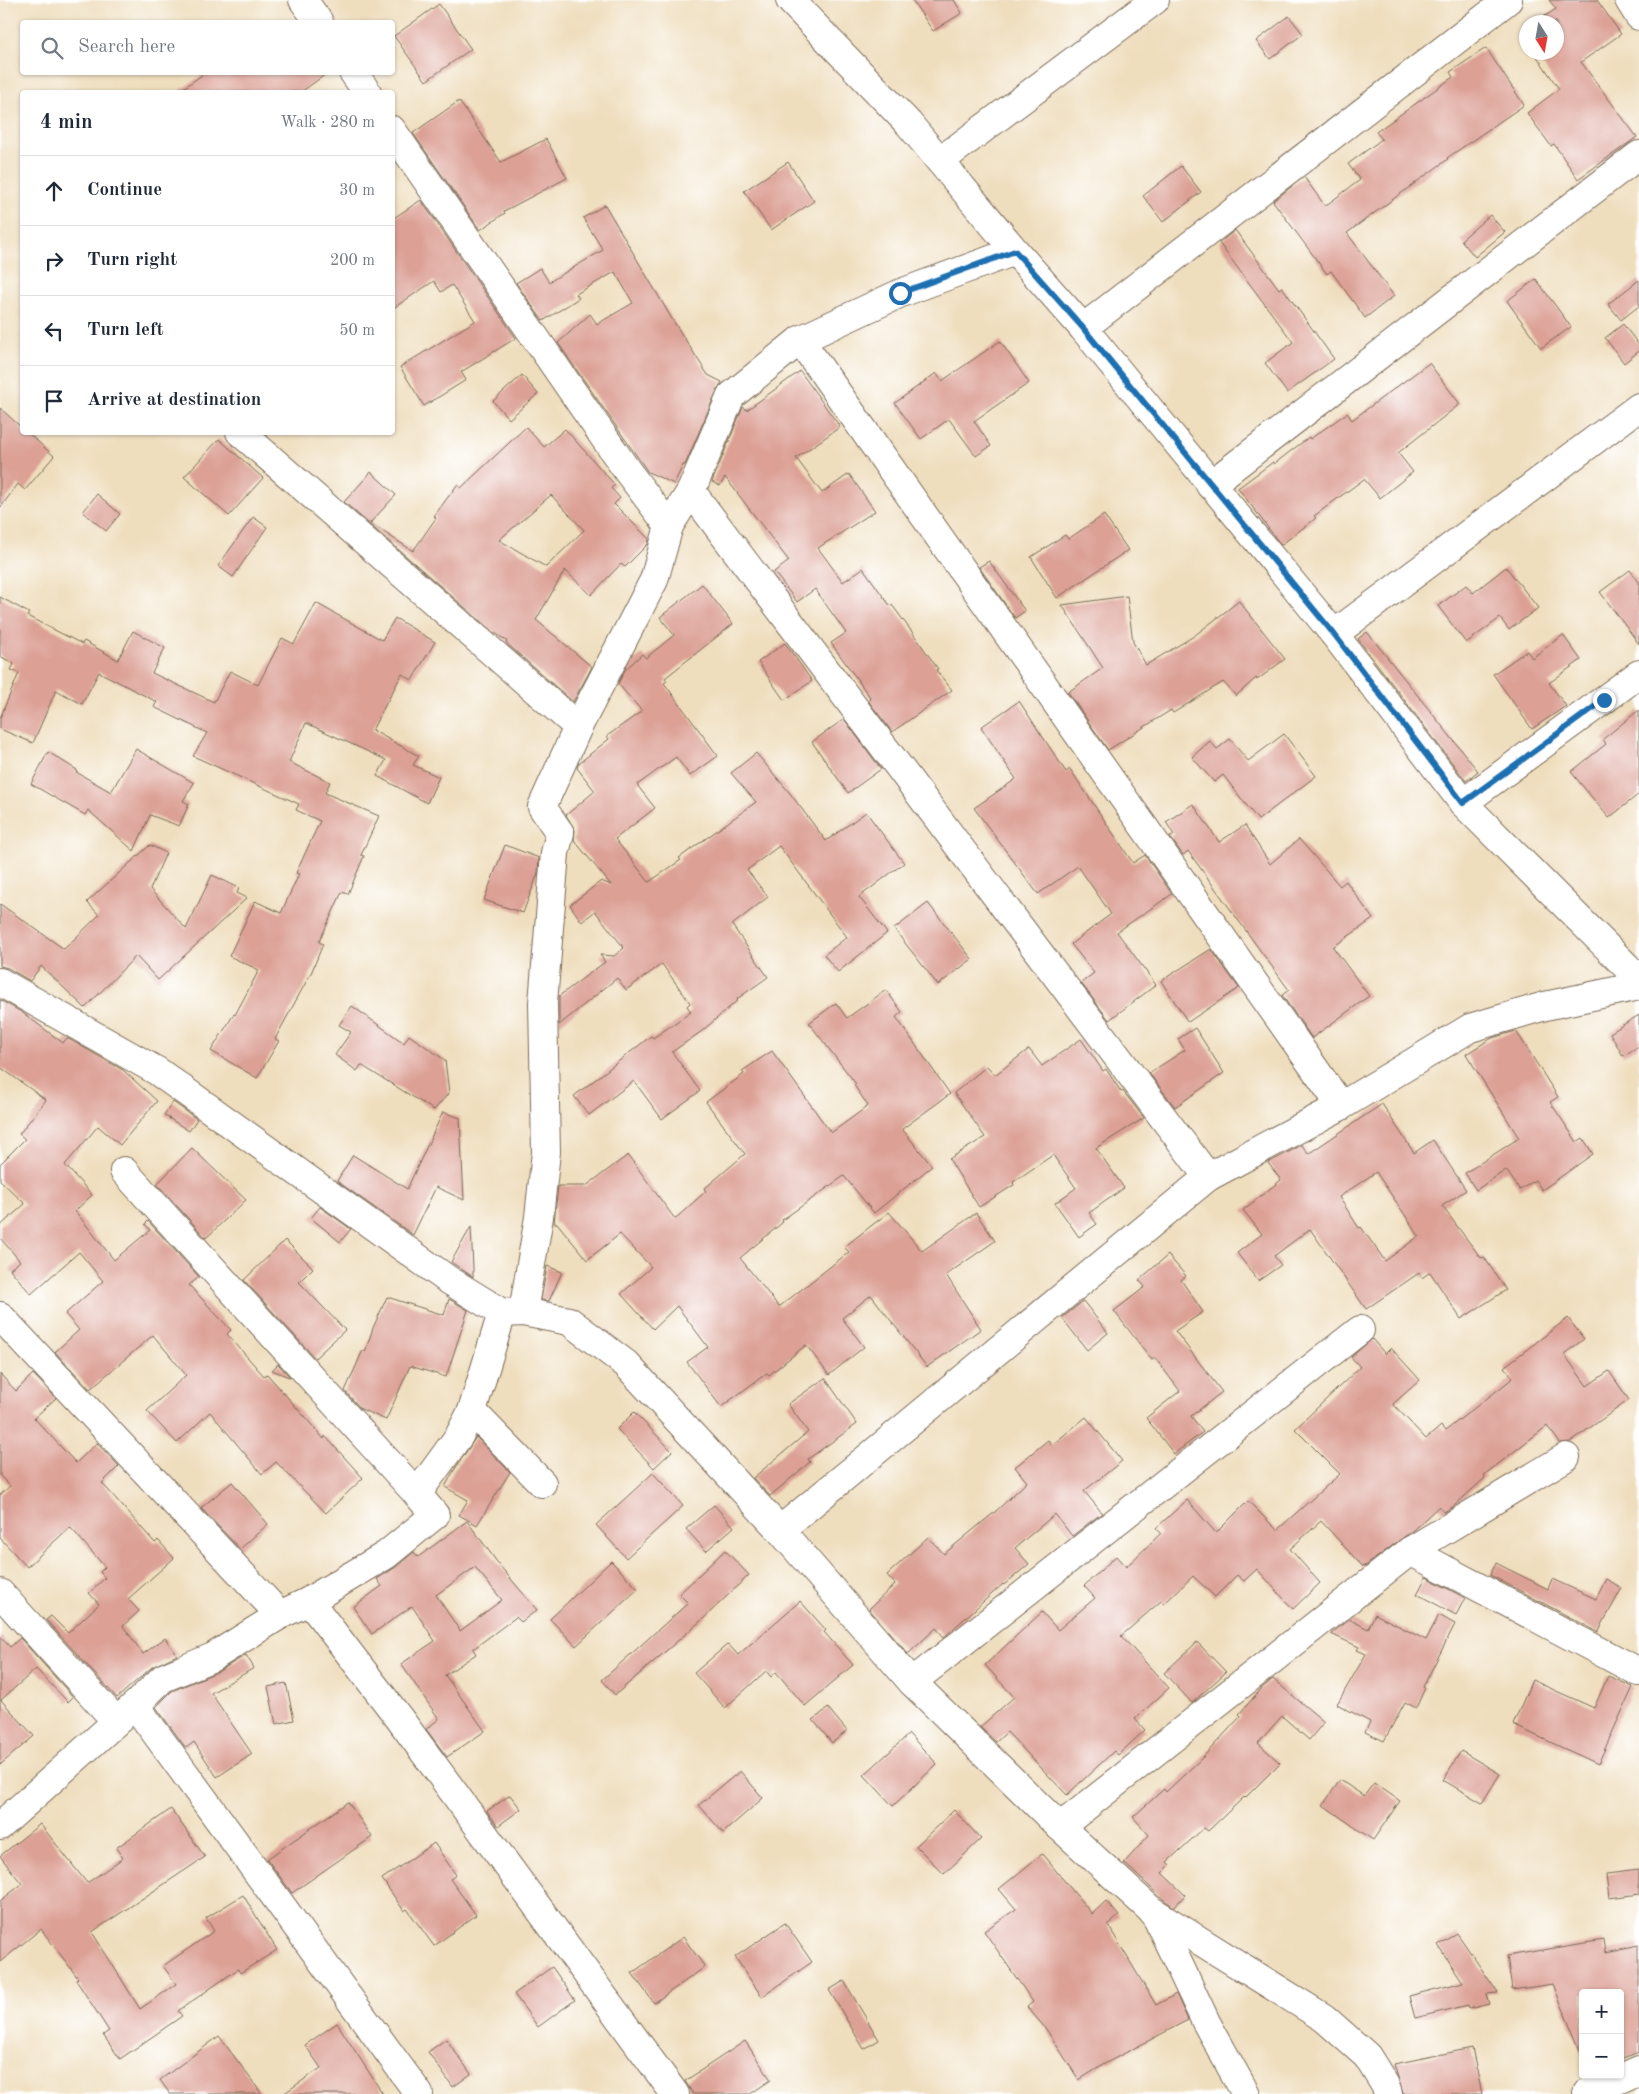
<!DOCTYPE html>
<html lang="en">
<head>
<meta charset="utf-8">
<style>
  body { margin:0; font-family:"Old Standard TT",serif; background:#f2f2f3; color:#1f2937 }
  .controls { position:absolute; right:15px; bottom:15px; display:grid; overflow:hidden; border-radius:5px; box-shadow:0 1px 4px #0004 }
  .controls button { width:45px; height:45px; display:grid; place-items:center; padding:0; border:0; border-bottom:1px solid #e0e1e3; background:#fff; color:#1f2937; font:25px sans-serif }
  .compass { position:absolute; left:1519px; top:15px; width:45px; height:45px; border-radius:50%; background:#fff; box-shadow:0 1px 4px #0004; rotate:169deg }
  .stop { position:absolute; width:15px; height:15px; margin:-11px; border:4px solid #1f6fb2; border-radius:50%; background:#fff }
  .stop.end { background:#1f6fb2; border-color:#fff; box-shadow:0 1px 5px #0008 }
  .list { margin:0; padding:0; list-style:none }
  h2 { display:flex; justify-content:space-between; align-items:center; height:65px; margin:0; padding:0 20px; font-size:21px }
  h2 small { font-size:16px; font-weight:400; color:#747a83 }
  .list li { display:grid; grid-template-columns:32px 1fr auto; gap:15px; align-items:center; box-sizing:border-box; height:70px; padding:0 20px; border-top:1px solid #e0e1e3 }
  .list b { display:block; font-size:19px; white-space:nowrap }
  .list em { font-size:16px; font-style:normal; color:#747a83 }
  .icon { flex:none; width:28px; height:28px; fill:none; stroke:currentColor; stroke-width:2; stroke-linecap:round; stroke-linejoin:round }
  .map { position:relative; flex:none; width:1639px; height:2094px; overflow:hidden }
  .search { position:absolute; background:#fff; box-shadow:0 1px 4px #0004; left:20px; top:20px; width:375px; height:55px; display:flex; align-items:center; gap:12px; box-sizing:border-box; padding:0 18px; border-radius:5px; color:#747a83; font-size:19px }
  .panel { position:absolute; background:#fff; box-shadow:0 1px 4px #0004; left:20px; top:90px; width:375px; height:345px; border-radius:5px }
  .map>svg:first-child { display:block }
  .building { fill:#dca095; fill-rule:evenodd }
  .lines { fill:none; stroke-linecap:round; stroke-linejoin:round }
  .minor-casing { stroke:#7a6956; stroke-width:30 }
  .minor { stroke:#fff; stroke-width:28 }
  .route { stroke:#1f6fb2; stroke-width:6 }
</style>
</head>
<body>
<div class="map">
<svg width="1639" height="2094" viewBox="0 0 1639 2094">
  <rect width="100%" height="100%" fill="#fff"/>
  <filter id="ink" filterUnits="userSpaceOnUse"><feTurbulence type="fractalNoise" baseFrequency=".02" numOctaves="2"/><feDisplacementMap in="SourceGraphic" scale="10" xChannelSelector="R" yChannelSelector="G"/><feConvolveMatrix kernelMatrix="1 2 1 2 8 2 1 2 1" color-interpolation-filters="sRGB"/></filter>
  <filter id="wash" filterUnits="userSpaceOnUse"><feTurbulence type="fractalNoise" baseFrequency=".0096" numOctaves="4" result="noise"/><feDisplacementMap in="SourceGraphic" scale="20" xChannelSelector="R" yChannelSelector="G"/><feGaussianBlur stdDeviation="1.12" result="paint"/><feColorMatrix in="noise" values="0 0 0 0 0 0 0 0 0 0 0 0 0 0 0 0 0 1.4 0 .05"/><feComposite in="paint" operator="in"/></filter>
  <g filter="url(#wash)">
    <rect width="100%" height="100%" fill="#efdebe"/>
    <g id="blocks">
      <!-- building -->
      <g class="building">
        <path d="M912,0h42l8,13 -29,18z"/>
        <path d="M1549,0h48l24,34 -40,28 56,75 -59,42 -24,-35 -3,2 -24,-33 32,-24 -25,-37h22v-30h-20l20,-13z"/>
        <path d="M439,4l32,45 -45,32 -32,-45z"/>
        <path d="M1289,16l14,18 -33,25 -14,-18z"/>
        <path d="M1486,48l38,57 -77,53 1,1 -101,74 47,63 -29,22 -34,-47 -4,3 -54,-73 31,-24 21,29 35,-26 -12,-16 34,-25 -6,-7 77,-55 -3,-5z"/>
        <path d="M206,72h123l-28,20h-123z"/>
        <path d="M459,101l42,61 45,-23 21,39 -63,33 1,2 -25,17 -67,-97z"/>
        <path d="M788,162l26,39 -43,29 -27,-39z"/>
        <path d="M1181,166l20,26 -38,30 -20,-26z"/>
        <path d="M421,200l95,138 -55,34 5,8 -42,26 -24,-39 75,-46 -23,-36 -11,7 -7,-11 -42,28v-90z"/>
        <path d="M605,205l67,114 36,56 14,7 -5,8 -32,75h-2l-9,19 -26,-12 -90,-129 32,-29 7,10 36,-21 -18,-31 -39,22 3,4 -36,23 -27,-38 24,-15 9,14 54,-32 -20,-32z"/>
        <path d="M1490,215l15,17 -30,25 -14,-17z"/>
        <path d="M1235,230l44,59 3,-2 52,72 -47,34 -22,-30 28,-21 -74,-99z"/>
        <path d="M1536,279l35,48 -30,21 -34,-47z"/>
        <path d="M1639,280v26l-18,14 -13,-16z"/>
        <path d="M1623,324l16,21v6l-15,12 -19,-25z"/>
        <path d="M1000,341l29,42 -55,38 17,25 -15,10 -27,-37 -28,20 -26,-36 41,-30 6,8z"/>
        <path d="M1429,363l31,41 -62,49 15,19 -33,26 -16,-19 -50,37 2,2 -35,27 -43,-57 35,-26 1,2 35,-27 1,2 37,-26 5,7z"/>
        <path d="M800,371l40,56 -44,31 26,35 27,-19 26,37 -57,37 25,34 20,-14 27,38 2,-1 20,27 26,37 -2,1 16,20 -60,42 -23,-30 1,-5 -39,-54 15,-10 -31,-44 -18,13 -23,-30 15,-11 -64,-84 -5,9 -8,-4 31,-75 4,3z"/>
        <path d="M522,375l16,19 -29,25 -16,-18z"/>
        <path d="M0,408l22,20v4h5l27,24 -29,34 -7,-6 -18,24z"/>
        <path d="M526,427l18,20 21,-18 50,56 -4,3 9,10 -6,6 35,35 -1,5 -23,23 -4,-3 -30,31 -26,-25 -29,50 56,47 -19,35 -67,-59 1,-2 -14,-9 -149,-130 27,-30 25,23 -26,28 43,28 23,-33 -2,-2 23,-31 4,3zM551,495l33,35 -38,37 -47,-27z"/>
        <path d="M219,439l44,39 -34,38 -45,-39z"/>
        <path d="M97,494l23,20 -14,17 -23,-19z"/>
        <path d="M1104,515l24,35 -71,48 -26,-41 34,-22 3,4z"/>
        <path d="M253,517l14,10 -34,50 -15,-11z"/>
        <path d="M989,561l36,50 -10,7 -36,-51z"/>
        <path d="M1506,567l32,41 -29,22 -9,-12 -34,25 -28,-37 28,-21 7,8z"/>
        <path d="M1630,570l9,12v62l-39,-52z"/>
        <path d="M702,584l31,40 -68,54 2,3 -3,2 54,73 -28,20 -14,-19 -39,28 18,23 -40,31 34,43 32,-22 -2,-2 77,-56 -25,-29 25,-20 33,39 37,49 40,-29 38,51 -45,34 28,36 -49,39 -14,-17 23,-18 -68,-91 -32,24 21,27 -36,28 36,52 -31,22 1,1 -36,31 -30,21 28,39 -38,28 -28,-38 -45,34 -15,-19 77,-60 2,2 38,-26 -4,-6 3,-3 -28,-39 -36,26 -9,-12 -58,47v-29l46,-34 -5,-7 14,1 10,-8 -29,-37 -13,11 -12,-17 31,-24 10,4 -37,-45 1,-10 -9,-15 29,-24 -18,-23 2,-5 30,-24 -2,-3 35,-25 -24,-27 7,-14 17,-16 4,4 28,-23 -14,-18z"/>
        <path d="M1127,596l6,46 13,23 48,-29 45,-35 46,58 -28,21 -1,-2 -20,18 -13,-14 -50,31 -2,-3 -63,40 -40,-58 35,-24 -41,-63z"/>
        <path d="M0,597l29,16 -2,3 55,28 2,-3 34,19 15,-29 32,17 -13,25 62,29 16,-31 28,14 24,-47 12,6 22,-41 66,37 13,-22 40,24 -23,38 -10,-6 -30,56 47,26 -6,9 26,12 -12,26 -50,-27 9,-16 -80,-37 -17,39 41,20 -5,11 54,23 -18,39 3,1 -16,38 -6,-2 -23,50 4,2 -11,27 -37,68 4,2 -22,37 -46,-27 23,-37 1,1 24,-45 -30,-14 26,-55 26,12 18,-39 -3,-1 24,-52 -24,-11 3,-6 -106,-48 14,-23 -53,-26 3,-5 -58,-30 -17,32 -26,-14 -23,53 -33,-14v-11l19,-45 -8,-3 3,-6 -14,-8z"/>
        <path d="M1367,632l111,139 -12,10 -108,-142z"/>
        <path d="M1563,635l18,25 -32,23 17,23 -34,23 -39,-55 34,-23 5,7z"/>
        <path d="M785,643l27,38 -28,19 -26,-38z"/>
        <path d="M1019,701l47,71 4,-3 63,94 12,-8 27,39 -55,38 39,53 -47,35 -28,-37 13,-10 -23,-29 40,-30 -33,-48 -40,28 -64,-86 42,-29 -35,-52z"/>
        <path d="M1639,710v84l-30,24 -38,-46 35,-28 -3,-5z"/>
        <path d="M844,719l37,50 -33,24 -36,-51z"/>
        <path d="M1284,734l32,42 -58,44 -35,-45 -9,7 -22,-25 18,-16 7,8 13,-10 18,22z"/>
        <path d="M136,749l58,34 -11,18 6,3 -10,22 -29,-11 -16,36 -46,-41 -3,5 -54,-31 17,-32 29,18 -1,2 35,20z"/>
        <path d="M1193,804l26,38 26,-17 25,39 29,-25 41,47 6,-5 27,38 -40,28 36,49 -57,42 -30,-43 7,-5 -101,-139 -5,4 -13,-18 4,-2 -8,-13z"/>
        <path d="M150,845l16,8 -16,36 36,40 26,-54 27,13 -2,5 10,5 -89,82 -22,-24 -51,52 -44,-42 -11,15 -22,-13 -8,-2v-62l64,45 35,-34 -12,-13z"/>
        <path d="M505,845l34,13 -1,15 -15,40 -39,-13z"/>
        <path d="M928,903l44,56 -34,26 -44,-56z"/>
        <path d="M1211,949l28,39 -51,34 -27,-41z"/>
        <path d="M886,990l16,22 -6,5 54,77 -48,35 30,37 -58,47 -30,-37 -62,44 1,2 -43,36 39,49 70,-55 -5,-5 45,-35 33,39 54,-38 19,28 -49,34 35,54 -54,38 -56,-72 -29,23 22,29 -35,28 -23,-30 -37,30 -2,-2 -46,34 -34,-45 21,-15 -31,-41 -24,23 -32,-35 30,-27 -31,-33 -33,26 -30,-37h-3l4,-37h28l42,-31 47,64 31,-28 -2,-2 41,-35 -39,-52 38,-28 -2,-3 30,-20 59,82 37,-27 -14,-21 2,-1 -47,-61 27,-20 11,15z"/>
        <path d="M0,1000l23,13 40,30 4,-5 56,32 34,31 -37,44 -22,-19 -33,39 27,30 -17,16 39,49 36,-30 -5,-6 3,-3 51,56 -10,8 42,45 -4,4 37,42 3,-2 57,65 1,-3 38,42 -37,35 -50,-51 -14,12 -52,-62 -33,31 -30,-32 39,-36 -33,-40 -63,54 -35,-37 24,-22 -14,-16 38,-33 -24,-29 -48,42 -21,-25 10,-8 -20,-23v-12l25,-22 -25,-24v-16l25,-25 -6,-5 27,-34 -46,-33z"/>
        <path d="M352,1006l52,37 5,-8 36,25 4,33 -15,17 -73,-45 -4,6 -22,-16 16,-23 -12,-7z"/>
        <path d="M1639,1015v31l-16,10 -13,-23z"/>
        <path d="M1195,1028l29,45 -49,34 -26,-34 36,-23 -7,-11z"/>
        <path d="M1516,1031l42,66 -8,5 27,40 6,-4 10,16 -51,36 -7,-10 -15,10 -14,-20 -30,20 -11,-17 54,-35 -53,-84 26,-16z"/>
        <path d="M1081,1039l22,32 3,-2 15,23 2,-1 21,27 -48,30 28,40 -35,25 8,11 -18,13 -24,-34 21,-15 -23,-33 -40,27 1,3 -35,22 -30,-48 36,-22 -31,-44 33,-27 8,9 34,-26 13,17z"/>
        <path d="M173,1102l24,17 -8,12 -25,-16z"/>
        <path d="M1382,1104l32,49 19,-13 33,50 -24,16 39,52 3,-1 22,33 -45,29 -31,-47 -8,6 -3,-5 -53,36 -56,-80 -36,27 7,9 -23,16 -21,-28 25,-19 -19,-24 38,-30 -13,-17 34,-18 6,9zM1376,1172l43,64 -34,25 -24,-34 -2,1 -20,-31z"/>
        <path d="M443,1112l17,6 4,82 -28,-13 -23,48 -76,-54 16,-26 54,34z"/>
        <path d="M192,1148l54,52 -40,38 -49,-54z"/>
        <path d="M320,1207l31,22 -11,13 -29,-24z"/>
        <path d="M471,1227l2,41v9l-22,-15z"/>
        <path d="M285,1240l28,28 -14,14 46,48 -30,28 -71,-78z"/>
        <path d="M1168,1255l18,21 -5,4 22,32 -28,19 47,61 -31,24 12,16 -29,22 -28,-36 34,-27 -25,-33 -3,2 -38,-49 31,-24 -6,-7z"/>
        <path d="M547,1266l15,6 -13,29 -8,-1z"/>
        <path d="M387,1297l57,18 5,-16 19,11 -22,67 -36,-11 -24,54 -25,-11 -16,-18 18,-41 2,2 8,-24z"/>
        <path d="M1083,1301l25,32 -21,17 -25,-32z"/>
        <path d="M1568,1318l16,21 -20,15 23,32 22,-15 20,29 -59,42 -10,1 -13,-17 -63,49 2,2 -32,29 -10,6 -5,-6 -27,25 -48,36 1,-2 -2,2 -42,-46 -31,28 30,34 -27,26 -36,-40 -13,12 -7,-6 -22,22 -22,-21 -29,28 -3,-3 -40,35 48,52 -34,31 10,11 -27,25 -4,-4 -47,44 -60,-63 -11,10 -16,-15 34,-30 -29,-32 57,-53 16,18 37,-32 -11,-12 32,-30 10,11 35,-34 -5,-5 31,-28 29,33 32,-32 29,29 63,-56 -45,-45 65,-62 -9,-10 21,-18 13,15 6,-6 29,32 -27,24 33,35 15,-13 4,5 68,-53 -9,-11z"/>
        <path d="M278,1364l13,14 -19,-8z"/>
        <path d="M0,1374l16,17 17,-17 23,24 -22,20 42,45 21,-20 22,23 -17,17 53,60 3,-3 16,18 -46,41 11,12 -16,15 20,28 22,-16 12,17 -25,12 -35,31 -71,-78 5,-4 17,17 31,-29 -10,-11 16,-15 -5,-6 5,-5 -35,-40 -43,40 -27,-29v-43l10,-9 -10,-10z"/>
        <path d="M825,1378l32,46 -49,35 2,3 -40,34 -17,-18 55,-46 -20,-28z"/>
        <path d="M634,1412l38,39 -18,17 -37,-39z"/>
        <path d="M1086,1417l36,44 -38,30 18,22 -30,23 -17,-22 -40,34 14,16 -25,21 -1,-1 -59,53 -8,-9 -28,26 -39,-45 26,-25 -8,-9 41,-38 16,17 52,-43 31,-29 -12,-15 33,-27 4,5z"/>
        <path d="M476,1437l34,35 -33,53 -18,-10 9,-15 -23,-13 8,-15z"/>
        <path d="M653,1473l30,33 -57,52 -30,-33z"/>
        <path d="M232,1482l36,42 -28,25 -39,-41z"/>
        <path d="M714,1505l20,22 -28,24 -20,-22z"/>
        <path d="M467,1521l33,45 37,44 -16,12 -5,-5 -43,32 3,5 -31,21 40,56 -38,26 -21,-28 13,-10 -38,-55 34,-23 -23,-35 -40,28 -19,-27 29,-21 -5,-7 19,-12 18,-15 4,5zM475,1567l27,33 -42,31 -24,-36z"/>
        <path d="M725,1550l24,25 -46,44 -88,76 -13,-15 86,-77 -9,-9z"/>
        <path d="M611,1561l27,28 -62,57 -26,-27z"/>
        <path d="M1496,1563l52,26 4,-10 44,20 10,-20 16,9 -24,44 -108,-57z"/>
        <path d="M1426,1577l39,21 -9,17 -39,-21z"/>
        <path d="M800,1601l26,29 -2,2 29,33 -48,41 -29,-34 -5,5 -5,-6 -41,37 -31,-35 34,-29 10,11z"/>
        <path d="M1375,1614l51,26 13,-25 16,9 -32,63 2,1 -9,20 -11,-6 -21,39 -19,-9 5,-10 -33,-18 29,-50 -9,-4 2,-3 -28,-13 18,-15 19,10z"/>
        <path d="M0,1636l10,11 10,-9 53,59 -5,5 -32,-33 -35,31 33,36 -34,29z"/>
        <path d="M1197,1642l29,30 -34,31 -28,-30z"/>
        <path d="M246,1655l8,13 -43,25 41,61 -35,23 -23,-35 -8,6 -30,-41 16,-16 47,-20z"/>
        <path d="M1608,1676l25,11 -35,77 -85,-39 19,-45 62,28z"/>
        <path d="M1273,1679l51,43 -15,18 -27,-24 -24,27 22,20 -35,35 -1,-1 -36,34 -4,-3 -37,34 3,3 -8,8 23,22 -11,12 -11,-8 -39,-36 25,-28 -16,-18 31,-28 2,3 37,-35 38,-41 -2,-2 23,-26z"/>
        <path d="M286,1683l8,37 -18,4 -8,-37z"/>
        <path d="M828,1708l19,23 -15,12 -19,-23z"/>
        <path d="M909,1734l28,30 -44,42 -29,-31z"/>
        <path d="M1461,1751l39,23 -18,29 -39,-23z"/>
        <path d="M740,1771l23,27 -40,35 -24,-28z"/>
        <path d="M1340,1780l24,16 10,-13 26,18 -27,39 -50,-35z"/>
        <path d="M510,1795l11,14 -23,17 -11,-15z"/>
        <path d="M348,1802l24,35 -80,56 -25,-34z"/>
        <path d="M171,1809l34,48 -113,75 48,77 36,-25 -13,-18 51,-35 -8,-13 37,-23 34,55 -37,23 -2,-4 -60,42 4,5 -62,43 -17,-24 6,-4 -33,-51 2,-2 -37,-49 -41,33v-61l22,-17 -22,-28 40,-32 47,59 36,-25 -7,-10z"/>
        <path d="M954,1810l27,29 -37,35 -28,-28z"/>
        <path d="M434,1843l22,32 -6,4 26,36 -42,31 -27,-37 -3,2 -22,-32z"/>
        <path d="M1042,1854l50,60 14,-13 13,15 -11,9 48,80 20,-11 12,26 -82,43 -27,17 -33,-51 -19,-22 6,-5 -49,-71 32,-22 -17,-20z"/>
        <path d="M1639,1870v24l-30,4 -3,-24z"/>
        <path d="M785,1923l27,39 -50,35 -27,-40z"/>
        <path d="M1457,1933l41,60 -12,1 3,10 -20,5 -1,-4 -53,13 -6,-22 54,-14 -25,-37z"/>
        <path d="M683,1937l22,30 -51,36 -22,-30z"/>
        <path d="M1603,1940l2,12 34,-7v108l-19,7v-67h-37l-1,62 -29,-71 -41,6 -5,-34z"/>
        <path d="M552,1967l23,33 -37,27 -24,-33z"/>
        <path d="M844,1981l35,59 -15,9 -35,-59z"/>
        <path d="M337,2023l46,71h-100l38,-26 -16,-23z"/>
        <path d="M219,2036l43,58h-92l-10,-14z"/>
        <path d="M446,2039l25,35 -18,13 -25,-35z"/>
        <path d="M745,2041l26,39 -21,14h-57l-8,-13z"/>
        <path d="M1472,2048l10,46h-79l-9,-30z"/>
      </g>
    </g>
  </g>
  <g filter="url(#ink)">
    <use href="#blocks" fill-opacity="0" stroke="#7a6956" stroke-width="1"/>
    <g class="lines">
      <defs>
        <g id="minor">
          <path d="M303,0l16,22"/>
          <path d="M790,0l119,124 106,127 68,77 251,306 129,169 176,176"/>
          <path d="M1629,0l10,16"/>
          <path d="M353,72l14,20"/>
          <path d="M392,130l236,342 41,54"/>
          <path d="M940,161l215,-161"/>
          <path d="M1083,328l425,-328"/>
          <path d="M800,340l541,766"/>
          <path d="M240,432l338,295"/>
          <path d="M1210,485l429,-330"/>
          <path d="M691,491l517,686"/>
          <path d="M1334,634l305,-227"/>
          <path d="M1463,803l176,-129"/>
          <path d="M0,982l157,89 290,208 55,34 21,-1 46,9 57,43 154,166 132,152 148,145 92,84 172,107 43,38 18,29 3,9"/>
          <path d="M124,1171l293,323"/>
          <path d="M523,1312l16,-95 7,-65 -3,-149 12,-150 5,-20 -18,-26 36,-80 76,-147 15,-54 22,-35 40,-95 69,-56 101,-47 114,-42"/>
          <path d="M0,1316l280,299"/>
          <path d="M472,1411l70,72"/>
          <path d="M780,1530l428,-353 133,-71 129,-78 75,-22 94,-20"/>
          <path d="M1410,1551l229,121"/>
          <path d="M0,1593l116,128"/>
          <path d="M309,1601l90,117 276,376"/>
          <path d="M912,1682l448,-352"/>
          <path d="M135,1705l284,389"/>
          <path d="M0,1826l135,-121 28,-27 50,-21 67,-42 29,-14 77,-46 49,-40 -18,-21 42,-58 13,-25 30,-98"/>
          <path d="M1060,1827l350,-276 156,-94"/>
          <path d="M1153,1913l4,5 49,104 40,72"/>
          <path d="M1587,2094l52,-23"/>
        </g>
      </defs>
      <!-- minor casing -->
      <use href="#minor" class="minor-casing"/>
      <!-- minor -->
      <use href="#minor" class="minor"/>
    </g>
  </g>
  <g class="lines" filter="url(#ink)">
    <!-- route -->
    <path class="route" d="M900,293l115,-42 68,77 251,306 129,169 141,-103"/>
  </g>
</svg>
<div class="controls">
<button>+</button>
<button>−</button>
</div>
<svg class="compass" viewBox="-18 -18 36 36"><path d="M0-13l5 13h-10z" fill="#e53935"/><path d="M0 13l5-13h-10z" fill="#747a83"/></svg>
<div class="stop" style="left:900px;top:293px"></div>
<div class="stop end" style="left:1604px;top:700px"></div>
<div class="search"><svg class="icon" aria-label="search" viewBox="0 0 24 24"><circle cx="10" cy="10" r="6"/><path d="M15 15l6 6"/></svg>Search here</div>
<section class="panel">
<h2>4 min<small>Walk · 280 m</small></h2>
<ul class="list">
<li><svg class="icon" aria-label="ahead" viewBox="0 0 24 24"><path d="M12 20V5M6 11l6-6 6 6"/></svg><div><b>Continue</b></div><em>30 m</em></li>
<li><svg class="icon" aria-label="right" viewBox="0 0 24 24"><path d="M7 20v-9h11M14 6l5 5-5 5"/></svg><div><b>Turn right</b></div><em>200 m</em></li>
<li><svg class="icon" aria-label="left" viewBox="0 0 24 24"><path d="M17 20v-9H6M10 6l-5 5 5 5"/></svg><div><b>Turn left</b></div><em>50 m</em></li>
<li><svg class="icon" aria-label="arrive" viewBox="0 0 24 24"><path d="M6 21V4h12l-3 4 3 4H6"/></svg><div><b>Arrive at destination</b></div></li>
</ul>
</section>
</div>
</body>
</html>
